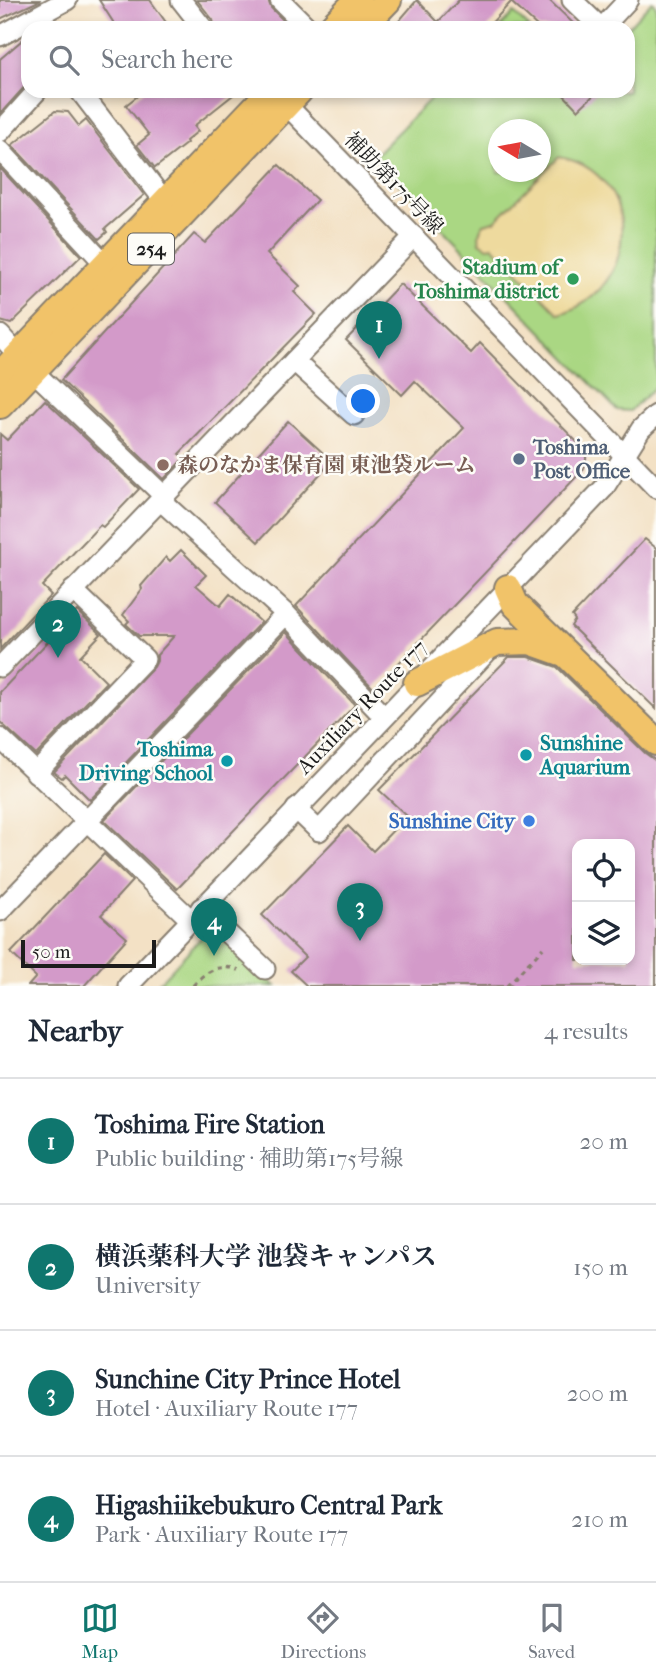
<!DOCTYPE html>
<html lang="en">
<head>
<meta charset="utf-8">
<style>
  body { margin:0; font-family:"IM FELL French Canon","Noto Serif JP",serif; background:#f6f6f7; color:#1f2937 }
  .controls { position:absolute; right:21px; bottom:21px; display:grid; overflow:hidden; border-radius:14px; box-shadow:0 4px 10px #0003 }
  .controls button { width:63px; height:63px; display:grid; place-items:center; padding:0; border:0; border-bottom:2px solid #e0e1e3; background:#fff; color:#1f2937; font:35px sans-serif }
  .compass { position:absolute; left:488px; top:119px; width:63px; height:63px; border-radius:50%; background:#fff; box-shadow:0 4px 10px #0003; rotate:280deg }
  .scale { position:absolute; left:21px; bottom:18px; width:135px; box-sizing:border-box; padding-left:7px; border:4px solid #1c1c1c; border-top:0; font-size:19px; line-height:24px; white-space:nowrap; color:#1c1c1c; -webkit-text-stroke:5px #fdfcf7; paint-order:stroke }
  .you { position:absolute; left:364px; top:402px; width:24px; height:24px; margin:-18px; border:5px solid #fff; border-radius:50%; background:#1a73e8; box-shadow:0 0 0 10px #1a73e833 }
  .badge { display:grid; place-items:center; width:46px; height:46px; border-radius:50%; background:#0f766e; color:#fff; font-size:23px; font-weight:700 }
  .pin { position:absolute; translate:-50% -58px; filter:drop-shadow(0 2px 4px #0008) }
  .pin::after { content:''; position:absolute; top:37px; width:24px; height:21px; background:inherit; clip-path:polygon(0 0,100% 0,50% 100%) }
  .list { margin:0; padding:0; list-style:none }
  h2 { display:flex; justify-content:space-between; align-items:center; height:91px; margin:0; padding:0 28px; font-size:30px }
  h2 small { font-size:23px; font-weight:400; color:#747a83 }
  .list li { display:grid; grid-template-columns:46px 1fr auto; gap:21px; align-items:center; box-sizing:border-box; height:126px; padding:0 28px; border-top:2px solid #e0e1e3 }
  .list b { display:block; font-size:26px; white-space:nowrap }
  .list p { margin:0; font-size:23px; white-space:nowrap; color:#747a83 }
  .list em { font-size:23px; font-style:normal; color:#747a83 }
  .icon { flex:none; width:38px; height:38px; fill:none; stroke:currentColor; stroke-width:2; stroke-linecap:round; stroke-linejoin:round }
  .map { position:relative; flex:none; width:656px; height:986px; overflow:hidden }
  .search { position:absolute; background:#fff; box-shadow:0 4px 10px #0003; left:21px; right:21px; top:21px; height:77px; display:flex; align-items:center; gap:18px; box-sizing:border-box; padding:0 24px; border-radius:21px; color:#747a83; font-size:26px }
  .sheet { height:595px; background:#fff }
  nav { display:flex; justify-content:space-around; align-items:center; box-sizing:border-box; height:98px; border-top:2px solid #e0e1e3; background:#fff; font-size:19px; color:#747a83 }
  nav a { display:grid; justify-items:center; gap:4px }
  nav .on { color:#0f766e }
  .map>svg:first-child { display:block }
  .green { fill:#aad783; stroke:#637a50; stroke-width:2; fill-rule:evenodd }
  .sand { fill:#eeda9e; stroke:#857b5d; stroke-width:2 }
  .building { fill:#d39ac9; fill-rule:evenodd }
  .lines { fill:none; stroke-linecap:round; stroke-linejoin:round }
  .minor-casing { stroke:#887e70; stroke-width:23 }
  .highway-casing { stroke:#887e70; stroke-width:30 }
  .path { stroke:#887e70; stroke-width:3.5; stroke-dasharray:5 5; stroke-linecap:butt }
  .minor { stroke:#fff; stroke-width:19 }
  .highway { stroke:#f1c369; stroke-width:26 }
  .leisure-dot { fill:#2e9e5b; stroke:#fdfcf7; stroke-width:2.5 }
  .service-dot { fill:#5c6f8a; stroke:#fdfcf7; stroke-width:2.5 }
  .education-dot { fill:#8d6e63; stroke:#fdfcf7; stroke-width:2.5 }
  .culture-dot { fill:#0f9aa8; stroke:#fdfcf7; stroke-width:2.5 }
  .shop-dot { fill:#3f7fe0; stroke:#fdfcf7; stroke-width:2.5 }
  .labels { text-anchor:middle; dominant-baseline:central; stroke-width:5; stroke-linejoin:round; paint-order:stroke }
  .shield { fill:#fdfcf7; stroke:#605f5e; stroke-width:2 }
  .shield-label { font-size:19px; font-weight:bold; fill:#1c1c1c }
  .street-label { font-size:21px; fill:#1c1c1c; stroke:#fdfcf7 }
  .leisure-label { font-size:21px; font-weight:bold; fill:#27864d; stroke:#fdfcf7; text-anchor:end }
  .service-label { font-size:21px; font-weight:bold; fill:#4e5e75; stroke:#fdfcf7; text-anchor:start }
  .education-label { font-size:21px; font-weight:bold; fill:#785e54; stroke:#fdfcf7; text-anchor:start }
  .culture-label { font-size:21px; font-weight:bold; fill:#0d838f; stroke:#fdfcf7; text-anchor:start }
  .shop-label { font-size:21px; font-weight:bold; fill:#366cbe; stroke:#fdfcf7; text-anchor:end }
</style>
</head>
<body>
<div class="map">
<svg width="656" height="986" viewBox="0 0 656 986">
  <rect width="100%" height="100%" fill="#fdfcf7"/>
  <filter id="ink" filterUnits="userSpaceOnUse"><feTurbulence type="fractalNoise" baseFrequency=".0143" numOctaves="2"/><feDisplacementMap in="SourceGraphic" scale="14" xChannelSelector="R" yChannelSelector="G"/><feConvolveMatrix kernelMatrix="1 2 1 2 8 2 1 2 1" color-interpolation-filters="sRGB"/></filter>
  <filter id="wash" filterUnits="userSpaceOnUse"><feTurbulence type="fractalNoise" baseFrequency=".00686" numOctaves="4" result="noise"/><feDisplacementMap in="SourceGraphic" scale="28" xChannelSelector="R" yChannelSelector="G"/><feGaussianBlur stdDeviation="1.57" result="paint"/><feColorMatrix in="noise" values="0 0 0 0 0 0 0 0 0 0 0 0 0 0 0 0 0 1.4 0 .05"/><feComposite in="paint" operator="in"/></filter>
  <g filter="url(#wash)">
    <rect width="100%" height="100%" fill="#f3e1c5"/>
    <!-- green -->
    <g class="green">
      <path d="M652,1l4,5v380l-26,25 -13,-1 -244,-253 65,-66h190l-1,-63zM498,130h42v42h-42z"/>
      <path d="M514,13l16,15h-31z"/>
      <path d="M212,926l64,60h-120z"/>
    </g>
    <!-- sand -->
    <path class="sand" d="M559,157c84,15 83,134 0,157l-66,-68 -5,1 -8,-5c-2,-7 -1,-12 4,-18l11,-3z"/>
    <g id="blocks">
      <!-- building -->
      <g class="building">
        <path d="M0,0h41l-41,19z"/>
        <path d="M99,0h51l20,28h-53z"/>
        <path d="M197,0h71l3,8 17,17v3h-73l-2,-8z"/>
        <path d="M417,0l21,22 21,-22h90l29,28h-39l-28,-26 -24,26h-94z"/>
        <path d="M28,35v48l-28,31v-55z"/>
        <path d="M144,91h94l-44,35 4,5 -12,10 1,2 -32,25 -18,-23 12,-10 -23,-30z"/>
        <path d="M560,91h38l-20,19z"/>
        <path d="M55,111l13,1 11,14 7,-6 58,75 -39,34 2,3 -8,7 -87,-94z"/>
        <path d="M279,165l38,35 -50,54 33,32 -6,6 22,22 -137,140 5,4 -20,21 -103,-99 133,-146 11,9z"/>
        <path d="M0,168l81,88 -70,68 -11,-3z"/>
        <path d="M400,284l71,69 9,-10 101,103 5,10v7l-3,7 -209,219 -78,-83 168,-178 -49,-47 -13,14 -56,-55z"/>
        <path d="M45,400l94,89 -36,38 -3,-2 -58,61 9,9 -51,54v-215l7,6z"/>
        <path d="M288,421l44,40 -74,81 -43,-40z"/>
        <path d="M645,539l11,9v161l-85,-83 4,-6 -3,-4z"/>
        <path d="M181,550l25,25 -10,10 24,21 10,-12 31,28 -171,178 -25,-25 -3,3 -8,-6 100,-105 3,-6v-6l17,-19h-35l-13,-12 3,-3 -6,-6 19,-26 -1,-3 25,-29 4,4z"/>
        <path d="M77,611l24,23 -21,22 26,26 -70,73 -36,-33v-30z"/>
        <path d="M286,632l69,73 -178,184 -73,-69z"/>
        <path d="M509,657h19l29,10 88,86 11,8v225h-349l-16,-15 14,-14 -43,-42 86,-89 25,25 34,-35 -28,-26zM577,844h53v116h-53z"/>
        <path d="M104,854l28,27 -31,34 26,23 -43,48h-56l8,-9 -25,-24z"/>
      </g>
    </g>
  </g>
  <g filter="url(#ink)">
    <use href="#blocks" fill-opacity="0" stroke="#887e70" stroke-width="2"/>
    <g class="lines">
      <defs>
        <g id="minor">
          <path d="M181,0l22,28"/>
          <path d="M280,0l28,28"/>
          <path d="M572,0l29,28"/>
          <path d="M602,28l26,-28"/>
          <path d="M0,36l67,-36"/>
          <path d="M80,91l86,112"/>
          <path d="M279,97l377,391"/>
          <path d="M0,132l37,-41"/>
          <path d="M0,150l106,115"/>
          <path d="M0,335l33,36 131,125"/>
          <path d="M294,361l60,54"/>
          <path d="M160,500l126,114 98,103"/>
          <path d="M0,667l414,-431"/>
          <path d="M0,738l190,181"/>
          <path d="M36,773l109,-114 -72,-69"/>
          <path d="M296,809l23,22 167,-178"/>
          <path d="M201,908l64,61"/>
          <path d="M0,911l286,-297"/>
          <path d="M128,986l476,-498 37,-59 15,-14"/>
        </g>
        <g id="highway">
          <path d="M331,28l27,-28"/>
          <path d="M361,28l27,-28"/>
          <path d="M0,375l271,-284"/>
          <path d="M0,405l299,-314"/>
          <path d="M508,588l7,16 141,138"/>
          <path d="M417,683l80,-41 33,-1 31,11"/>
        </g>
      </defs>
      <!-- minor casing -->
      <use href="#minor" class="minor-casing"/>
      <!-- highway casing -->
      <use href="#highway" class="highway-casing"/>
      <!-- path -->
      <g class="path">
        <path d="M193,986c13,-15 26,-23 46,-16"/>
        <path d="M507,986l36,-38"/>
      </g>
      <!-- minor -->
      <use href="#minor" class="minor"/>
      <!-- highway -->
      <use href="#highway" class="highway"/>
    </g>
  </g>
  <!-- markers -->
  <circle class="leisure-dot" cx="573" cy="279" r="7"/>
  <circle class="service-dot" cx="519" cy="459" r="7"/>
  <circle class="education-dot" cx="163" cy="465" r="7"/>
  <g class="culture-dot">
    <circle cx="526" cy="755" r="7"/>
    <circle cx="227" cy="761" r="7"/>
  </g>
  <circle class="shop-dot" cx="529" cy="821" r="7"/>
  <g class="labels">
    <!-- shield labels -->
    <rect class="shield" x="128" y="233.5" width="46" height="31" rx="5"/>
    <g class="shield-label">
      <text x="151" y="249">254</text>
    </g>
    <!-- street labels -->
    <g class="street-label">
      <text transform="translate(394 183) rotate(46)">補助第175号線</text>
      <text transform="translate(362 707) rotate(-46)">Auxiliary Route 177</text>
    </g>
    <!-- leisure labels -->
    <g class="leisure-label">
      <text x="559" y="267">Stadium of<tspan x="559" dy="24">Toshima district</tspan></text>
    </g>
    <!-- service labels -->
    <g class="service-label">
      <text x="533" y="447">Toshima<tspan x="533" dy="24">Post Office</tspan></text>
    </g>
    <!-- education labels -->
    <g class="education-label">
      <text x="177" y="465">森のなかま保育園 東池袋ルーム</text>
    </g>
    <!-- culture labels -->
    <g class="culture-label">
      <text x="540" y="743">Sunshine<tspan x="540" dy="24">Aquarium</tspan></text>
      <text x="213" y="749" text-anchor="end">Toshima<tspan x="213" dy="24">Driving School</tspan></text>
    </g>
    <!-- shop labels -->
    <g class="shop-label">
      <text x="515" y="821">Sunshine City</text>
    </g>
  </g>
</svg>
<div class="controls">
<button><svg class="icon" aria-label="locate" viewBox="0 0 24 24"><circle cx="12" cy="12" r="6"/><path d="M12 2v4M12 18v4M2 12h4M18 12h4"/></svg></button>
<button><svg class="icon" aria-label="layers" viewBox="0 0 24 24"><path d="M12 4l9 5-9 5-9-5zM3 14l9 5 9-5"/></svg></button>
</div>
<svg class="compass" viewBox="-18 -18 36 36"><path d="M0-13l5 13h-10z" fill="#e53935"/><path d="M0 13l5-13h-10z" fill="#747a83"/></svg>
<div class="scale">50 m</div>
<div class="you"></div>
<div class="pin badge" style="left:379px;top:359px">1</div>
<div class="pin badge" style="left:58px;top:658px">2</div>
<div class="pin badge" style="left:360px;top:941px">3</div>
<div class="pin badge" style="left:214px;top:956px">4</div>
<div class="search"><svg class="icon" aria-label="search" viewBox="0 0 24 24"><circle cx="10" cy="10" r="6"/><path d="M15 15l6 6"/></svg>Search here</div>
</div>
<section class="sheet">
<h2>Nearby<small>4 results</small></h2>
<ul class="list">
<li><span class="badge">1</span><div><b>Toshima Fire Station</b><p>Public building · 補助第175号線</p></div><em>20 m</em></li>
<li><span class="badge">2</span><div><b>横浜薬科大学 池袋キャンパス</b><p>University</p></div><em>150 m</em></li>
<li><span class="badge">3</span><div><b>Sunchine City Prince Hotel</b><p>Hotel · Auxiliary Route 177</p></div><em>200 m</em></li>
<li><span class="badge">4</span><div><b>Higashiikebukuro Central Park</b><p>Park · Auxiliary Route 177</p></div><em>210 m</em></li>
</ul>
</section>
<nav>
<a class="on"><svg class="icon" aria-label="map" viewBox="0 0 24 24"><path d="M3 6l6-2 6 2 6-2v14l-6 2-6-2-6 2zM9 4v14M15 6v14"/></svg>Map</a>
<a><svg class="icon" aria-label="directions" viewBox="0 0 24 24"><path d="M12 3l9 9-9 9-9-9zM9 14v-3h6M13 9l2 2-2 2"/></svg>Directions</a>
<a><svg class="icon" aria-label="saved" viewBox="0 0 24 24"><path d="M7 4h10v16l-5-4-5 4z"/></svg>Saved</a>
</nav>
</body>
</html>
